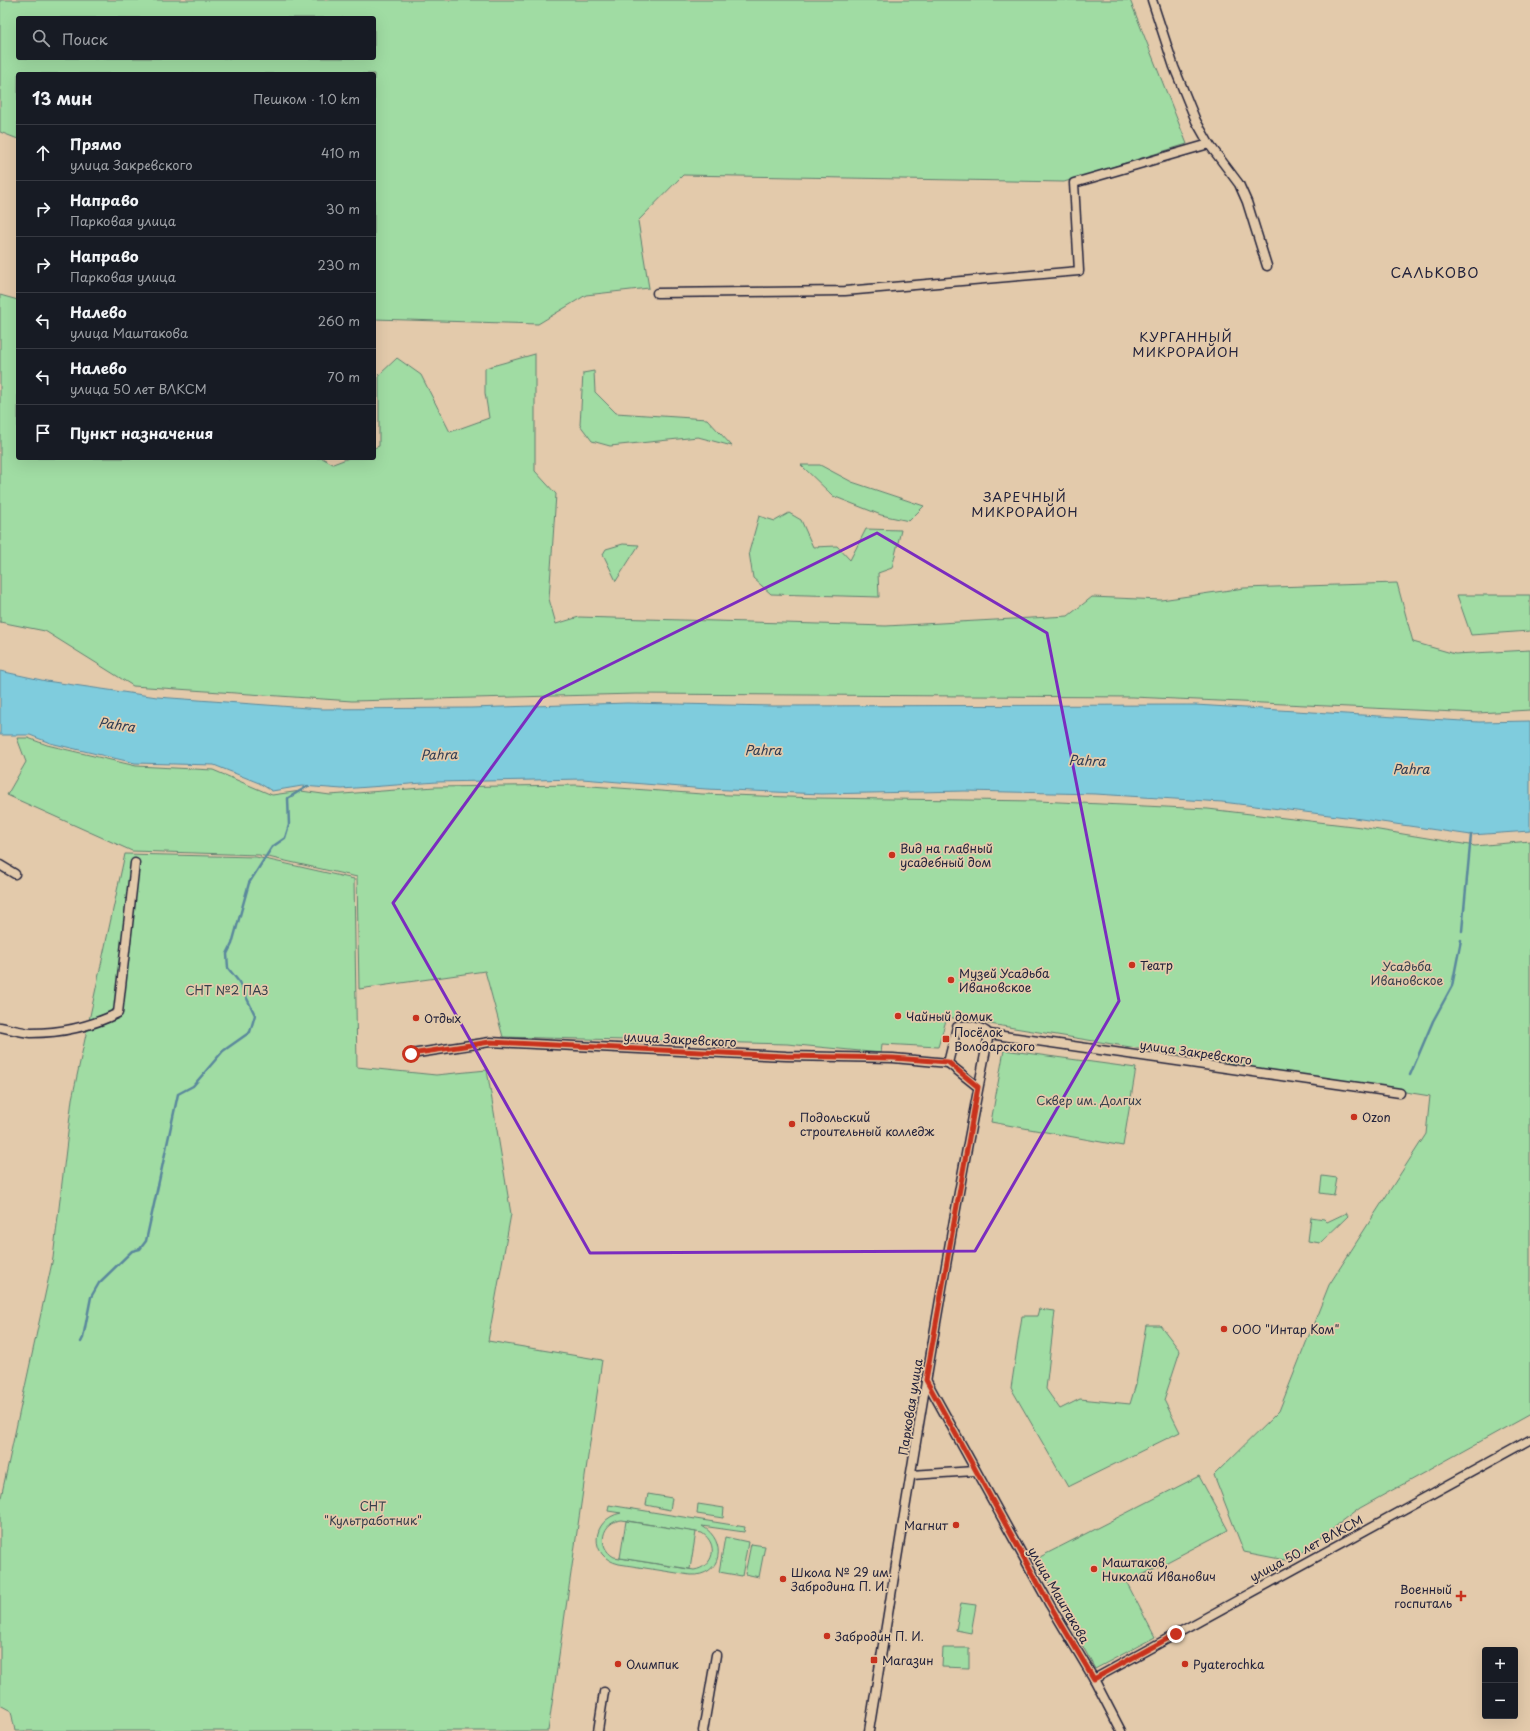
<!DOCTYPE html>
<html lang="ru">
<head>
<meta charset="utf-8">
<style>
  body { margin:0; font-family:"Playpen Sans",sans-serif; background:#242831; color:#f1f3f6 }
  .controls { position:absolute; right:12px; bottom:12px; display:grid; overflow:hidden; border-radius:4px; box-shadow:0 4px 16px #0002 }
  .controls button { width:36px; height:36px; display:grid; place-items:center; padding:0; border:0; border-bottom:1px solid #363941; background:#171b24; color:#f1f3f6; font:20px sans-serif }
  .stop { position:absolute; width:12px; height:12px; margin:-9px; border:3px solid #c8321e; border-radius:50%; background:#fff }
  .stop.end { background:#c8321e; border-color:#fff; box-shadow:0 1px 4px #0008 }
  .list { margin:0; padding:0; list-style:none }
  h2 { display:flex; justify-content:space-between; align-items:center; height:52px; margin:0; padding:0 16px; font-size:17px }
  h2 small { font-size:13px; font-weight:400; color:#9ea1a6 }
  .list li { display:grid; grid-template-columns:26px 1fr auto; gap:12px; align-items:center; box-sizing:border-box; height:56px; padding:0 16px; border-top:1px solid #363941 }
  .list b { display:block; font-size:15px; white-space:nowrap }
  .list p { margin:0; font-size:13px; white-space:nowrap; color:#9ea1a6 }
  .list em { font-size:13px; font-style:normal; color:#9ea1a6 }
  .icon { flex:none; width:22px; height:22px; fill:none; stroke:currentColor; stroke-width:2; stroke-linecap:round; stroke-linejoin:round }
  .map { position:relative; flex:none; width:1530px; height:1731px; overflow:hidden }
  .search { position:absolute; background:#171b24; box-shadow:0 4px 16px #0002; left:16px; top:16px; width:360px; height:44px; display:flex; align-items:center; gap:10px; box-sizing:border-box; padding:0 14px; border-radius:4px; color:#9ea1a6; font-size:15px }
  .panel { position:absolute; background:#171b24; box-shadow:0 4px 16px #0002; left:16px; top:72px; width:360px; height:388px; border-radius:4px }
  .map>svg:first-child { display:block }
  .green { fill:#a0dca3; stroke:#617f6f; fill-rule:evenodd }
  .water { fill:#7fccdd; stroke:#5a889c }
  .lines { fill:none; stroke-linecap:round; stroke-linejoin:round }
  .stream { stroke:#5a889c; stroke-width:2.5 }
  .minor-casing { stroke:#22223b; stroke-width:11 }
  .minor { stroke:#e3caab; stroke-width:8 }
  .route { stroke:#c8321e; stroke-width:5 }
  .marked { fill:none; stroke:#7b2cbf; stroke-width:3; stroke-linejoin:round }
  .poi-dot { fill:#c8321e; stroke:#e3caab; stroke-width:1.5 }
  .labels { text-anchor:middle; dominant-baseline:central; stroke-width:3.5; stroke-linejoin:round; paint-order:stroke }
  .poi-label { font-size:12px; fill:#22223b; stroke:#e3caab; text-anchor:start }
  .park-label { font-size:12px; fill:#353e4b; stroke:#e3caab }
  .street-label { font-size:12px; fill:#22223b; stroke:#e3caab }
  .neighbourhood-label { font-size:13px; letter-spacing:1px; fill:#22223b; stroke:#e3caab }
  .water-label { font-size:13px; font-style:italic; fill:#303c53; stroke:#e3caab }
  .quarter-label { font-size:14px; letter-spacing:1px; fill:#22223b; stroke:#e3caab }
</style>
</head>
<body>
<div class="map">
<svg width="1530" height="1731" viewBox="0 0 1530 1731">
  <rect width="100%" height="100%" fill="#e3caab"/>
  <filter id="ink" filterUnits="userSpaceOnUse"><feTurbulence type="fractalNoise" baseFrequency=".025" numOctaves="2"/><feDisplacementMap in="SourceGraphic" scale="8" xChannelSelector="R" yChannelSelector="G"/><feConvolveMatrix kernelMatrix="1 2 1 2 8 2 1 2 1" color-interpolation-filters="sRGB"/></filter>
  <g filter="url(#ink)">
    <!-- green -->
    <g class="green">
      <path d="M0,0h1130l57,144 -123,38 -381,-7 -45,46 11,67 -63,7 -48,29 -164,-5v-245h-356v65l-18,-7zM18,18h356v40h-356z"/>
      <path d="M0,295l18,5v158h304l11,6 16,-6h25v-10l5,-2v-71l18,-17 24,17 29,57 39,-14 -4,-25v-25l50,-14v117l21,23 -7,105 7,25 23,-7 307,9 182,-10 24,-19 69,3 83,-12 153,-5 16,59 42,12 75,-4v60l-52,3 -345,-16 -497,-3 -284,7 -219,-15 -88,-55 -45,-9z"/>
      <path d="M594,371l1,21 21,21 91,6 25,27 -34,-9 -88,9 -18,-5 -12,-16 3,-52z"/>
      <path d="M801,465h19l32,17 72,24 -15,15 -28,-6 -48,-19z"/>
      <path d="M789,513l12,7 12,27 24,-1 13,14 16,-31 35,1 -9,38 -14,5 1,24 -108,-3 -18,-16 -4,-26 10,-36 16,5z"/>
      <path d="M623,544l16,1 -23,36 -13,-27 3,-5z"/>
      <path d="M1457,595h73v36l-59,4z"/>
      <path d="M17,738h11l19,7 89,21 77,4 59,25 29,-4 29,4 105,-8 142,-2 125,9 115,4 221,3 170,8 153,18 114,19 55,-5v573l-170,94 -70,53 -46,-9 -30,-77 65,-64 50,-126 97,-151 4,-38 -483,-79 -9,30 -56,-3 -1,9 -94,-9 -284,-7 -18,-66 -126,18 -2,-112 -98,-22 -127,-4 -125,-56 19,-33z"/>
      <path d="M125,854l131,3 98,22 3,188 79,8 51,-5 24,144 -23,127 114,19 -54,371h-533l-4,-20 -11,-6v-203l53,-244 19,-159z"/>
      <path d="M1004,1050l132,18 -13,78 -132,-24z"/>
      <path d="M1322,1176l15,2 -3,17 -14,-2z"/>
      <path d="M1346,1213l2,3 -28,27 -12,-2 3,-24 13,2 3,3z"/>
      <path d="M1039,1309l16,2 -9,78 14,20 20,-10 50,5 6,-20 10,-59h14l20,26 -16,49 16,32 -112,55 -57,-99 11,-72h15z"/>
      <path d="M1199,1476l29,54 -101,53 28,54 -60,32 -59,-110z"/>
      <path d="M648,1494l24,4 -2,12 -24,-5z"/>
      <path d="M698,1504l26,4 -1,10 -26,-4z"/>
      <path d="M609,1505l136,22 -1,5 -42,-6c26,15 20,51 -12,49l-71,-11c-31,-7 -28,-45 2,-51l-13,-2zM622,1520l80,13c17,11 12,34 -8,37l-80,-13c-18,-10 -12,-36 8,-37z"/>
      <path d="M626,1521l70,11 -6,37 -70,-11z"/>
      <path d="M725,1537l23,5 -6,34 -23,-4z"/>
      <path d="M751,1544l14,2 -6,31 -14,-3z"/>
      <path d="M961,1603l15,2 -5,28 -15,-3z"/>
      <path d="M943,1648h26v20l-27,-1z"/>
    </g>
    <!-- water -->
    <path class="water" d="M0,671l46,10 111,16 164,12 150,-1 156,-5 146,3 422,-1 284,17 51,-1v110l-59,4 -117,-17 -132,-16 -126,-8 -131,-3 -144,3 -115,-5 -124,-10 -145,3 -95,7 -40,-3 -30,5 -13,-8 -45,-18 -79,-2 -85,-20 -20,-8h-30z"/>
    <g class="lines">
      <!-- stream -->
      <g class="stream">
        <path d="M1462,931l9,-96"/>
        <path d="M1410,1075l23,-54 19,-35 9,-46"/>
        <path d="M81,1342l2,-4 8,-41 8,-14 33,-32 8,-2 6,-8 32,-147 15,-8 30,-35 27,-19 5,-17 -16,-33 -11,-14 -1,-14 5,-10 17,-61 23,-36 13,-9 4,-13 -1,-27 20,-12"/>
      </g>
      <defs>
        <g id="minor">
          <path d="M1152,0l22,67 22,54 13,23 30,40 8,18 20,64"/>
          <path d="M657,293l188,-2 234,-20 -5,-88 135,-39"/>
          <path d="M0,865l15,9"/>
          <path d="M0,1027c10,2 21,5 31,6 30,0 61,-7 87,-20l17,-150"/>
          <path d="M989,1034l411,59"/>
          <path d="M411,1054l79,-12 296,14 107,2 55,5"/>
          <path d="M926,1380l124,225 44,74 27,52"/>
          <path d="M911,1475l64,-4"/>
          <path d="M1094,1679l436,-239"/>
          <path d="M598,1731l6,-39"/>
          <path d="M703,1731l13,-76"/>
          <path d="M869,1731c38,-233 74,-466 120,-697 -7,-8 -23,-10 -32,-7l-9,36 30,24"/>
        </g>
      </defs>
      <!-- minor casing -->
      <use href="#minor" class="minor-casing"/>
      <!-- minor -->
      <use href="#minor" class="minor"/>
    </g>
  </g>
  <g class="lines" filter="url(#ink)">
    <!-- route -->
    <path class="route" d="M411,1054l79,-12 296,14 107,2 55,4 30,25 -52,293 124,225 44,74 82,-45"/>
  </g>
  <!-- marked area -->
  <path class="marked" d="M877,533l170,100 72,368 -144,250 -385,2 -197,-350 149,-205z"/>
  <!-- markers -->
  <g class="poi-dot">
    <circle cx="892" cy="855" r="4"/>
    <circle cx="1132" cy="965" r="4"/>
    <circle cx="951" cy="980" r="4"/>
    <circle cx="898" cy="1016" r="4"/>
    <circle cx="416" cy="1018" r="4"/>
    <rect x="942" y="1035" width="8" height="8" rx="2"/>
    <circle cx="1354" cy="1117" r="4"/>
    <circle cx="792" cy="1124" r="4"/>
    <circle cx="1224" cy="1329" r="4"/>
    <circle cx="956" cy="1525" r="4"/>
    <circle cx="1094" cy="1569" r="4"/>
    <circle cx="783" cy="1579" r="4"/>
    <path d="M1459 1590h4v4h4v4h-4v4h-4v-4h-4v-4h4z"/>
    <circle cx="827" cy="1636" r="4"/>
    <rect x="870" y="1656" width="8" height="8" rx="2"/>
    <circle cx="618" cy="1664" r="4"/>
    <circle cx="1185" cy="1664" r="4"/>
  </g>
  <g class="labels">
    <!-- poi labels -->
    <g class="poi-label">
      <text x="900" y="848">Вид на главный<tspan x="900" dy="14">усадебный дом</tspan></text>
      <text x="1140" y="965">Театр</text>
      <text x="959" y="973">Музей Усадьба<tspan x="959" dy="14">Ивановское</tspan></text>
      <text x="906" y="1016">Чайный домик</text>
      <text x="424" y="1018">Отдых</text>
      <text x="954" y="1032">Посёлок<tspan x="954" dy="14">Володарского</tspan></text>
      <text x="800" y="1117">Подольский<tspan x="800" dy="14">строительный колледж</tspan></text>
      <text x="1362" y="1117">Ozon</text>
      <text x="1232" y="1329">ООО "Интар Ком"</text>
      <text x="948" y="1525" text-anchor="end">Магнит</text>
      <text x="1102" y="1562">Маштаков,<tspan x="1102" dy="14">Николай Иванович</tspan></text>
      <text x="791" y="1572">Школа № 29 им.<tspan x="791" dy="14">Забродина П. И.</tspan></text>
      <text x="1452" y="1589" text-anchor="end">Военный<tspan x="1452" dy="14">госпиталь</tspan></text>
      <text x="835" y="1636">Забродин П. И.</text>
      <text x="882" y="1660">Магазин</text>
      <text x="626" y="1664">Олимпик</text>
      <text x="1193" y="1664">Pyaterochka</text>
    </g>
    <!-- park labels -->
    <g class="park-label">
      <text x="1407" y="966">Усадьба<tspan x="1407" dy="14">Ивановское</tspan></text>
      <text x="227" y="990">СНТ №2 ПАЗ</text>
      <text x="1089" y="1100">Сквер им. Долгих</text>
      <text x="373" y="1506">СНТ<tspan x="373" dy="14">"Культработник"</tspan></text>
    </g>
    <!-- street labels -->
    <g class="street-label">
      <text transform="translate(680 1039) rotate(3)">улица Закревского</text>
      <text transform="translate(1196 1052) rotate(8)">улица Закревского</text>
      <text transform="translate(910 1407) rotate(-81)">Парковая улица</text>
      <text transform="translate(1306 1548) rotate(-28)">улица 50 лет ВЛКСМ</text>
      <text transform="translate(1059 1595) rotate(60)">улица Маштакова</text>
    </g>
    <!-- neighbourhood labels -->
    <g class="neighbourhood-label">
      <text x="1186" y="336">КУРГАННЫЙ<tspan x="1186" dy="15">МИКРОРАЙОН</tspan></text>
      <text x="1025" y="496">ЗАРЕЧНЫЙ<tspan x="1025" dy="15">МИКРОРАЙОН</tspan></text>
    </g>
    <!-- water labels -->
    <g class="water-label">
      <text transform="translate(117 724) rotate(8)">Pahra</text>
      <text x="763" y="749">Pahra</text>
      <text transform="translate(439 754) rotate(-1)">Pahra</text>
      <text transform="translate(1087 760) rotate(2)">Pahra</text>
      <text x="1411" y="768">Pahra</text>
    </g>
    <!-- quarter labels -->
    <g class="quarter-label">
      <text x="1435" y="272">САЛЬКОВО</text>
    </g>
  </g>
</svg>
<div class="controls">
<button>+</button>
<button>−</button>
</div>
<div class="stop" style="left:411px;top:1054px"></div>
<div class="stop end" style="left:1176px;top:1634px"></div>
<div class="search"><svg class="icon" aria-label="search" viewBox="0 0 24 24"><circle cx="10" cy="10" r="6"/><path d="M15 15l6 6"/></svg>Поиск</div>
<section class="panel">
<h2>13 мин<small>Пешком · 1.0 km</small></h2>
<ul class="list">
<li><svg class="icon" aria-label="ahead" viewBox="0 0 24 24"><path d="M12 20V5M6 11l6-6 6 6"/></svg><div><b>Прямо</b><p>улица Закревского</p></div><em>410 m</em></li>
<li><svg class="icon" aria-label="right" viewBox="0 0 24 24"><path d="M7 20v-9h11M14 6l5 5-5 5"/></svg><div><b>Направо</b><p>Парковая улица</p></div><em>30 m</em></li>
<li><svg class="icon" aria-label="right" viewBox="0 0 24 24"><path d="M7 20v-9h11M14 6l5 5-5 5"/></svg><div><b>Направо</b><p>Парковая улица</p></div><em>230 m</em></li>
<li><svg class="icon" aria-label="left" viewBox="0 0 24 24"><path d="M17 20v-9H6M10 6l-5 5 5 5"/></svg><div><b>Налево</b><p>улица Маштакова</p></div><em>260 m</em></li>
<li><svg class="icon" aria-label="left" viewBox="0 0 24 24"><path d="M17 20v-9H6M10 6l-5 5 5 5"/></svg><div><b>Налево</b><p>улица 50 лет ВЛКСМ</p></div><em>70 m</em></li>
<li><svg class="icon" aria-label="arrive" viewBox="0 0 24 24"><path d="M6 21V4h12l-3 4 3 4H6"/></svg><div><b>Пункт назначения</b></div></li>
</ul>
</section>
</div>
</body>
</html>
